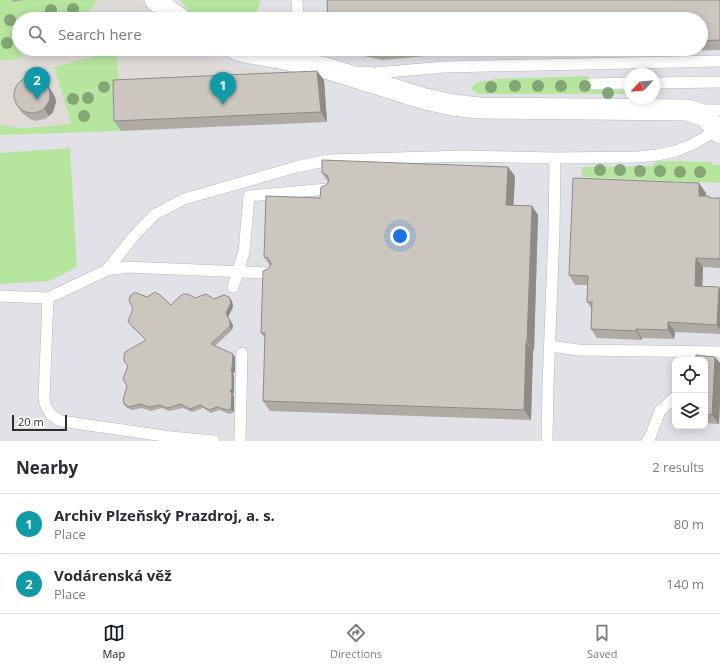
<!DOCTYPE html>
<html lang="en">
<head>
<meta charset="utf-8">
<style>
  body { margin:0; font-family:"Open Sans",sans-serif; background:#f2f2f3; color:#2b2b33 }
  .controls { position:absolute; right:12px; bottom:12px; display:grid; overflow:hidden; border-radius:8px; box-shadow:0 2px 10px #0003 }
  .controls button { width:36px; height:36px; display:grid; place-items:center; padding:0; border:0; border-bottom:1px solid #e1e1e2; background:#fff; color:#2b2b33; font:20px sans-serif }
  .compass { position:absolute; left:624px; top:68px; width:36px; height:36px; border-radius:50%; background:#fff; box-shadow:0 2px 10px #0003; rotate:244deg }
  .scale { position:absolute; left:12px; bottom:10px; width:55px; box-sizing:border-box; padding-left:4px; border:2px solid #2e2e2e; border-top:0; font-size:11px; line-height:14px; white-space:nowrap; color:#2e2e2e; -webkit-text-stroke:3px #fff; paint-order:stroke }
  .you { position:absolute; left:400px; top:236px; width:14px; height:14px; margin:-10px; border:3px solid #fff; border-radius:50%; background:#1a73e8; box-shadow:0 0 0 6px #1a73e833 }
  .badge { display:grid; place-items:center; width:26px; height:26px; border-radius:50%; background:#111827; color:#fff; font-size:13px; font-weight:700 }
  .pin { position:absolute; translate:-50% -33px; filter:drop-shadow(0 1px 2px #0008) }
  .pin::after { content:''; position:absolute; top:21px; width:14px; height:12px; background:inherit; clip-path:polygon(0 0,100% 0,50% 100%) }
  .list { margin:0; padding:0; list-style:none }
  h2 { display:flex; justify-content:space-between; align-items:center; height:52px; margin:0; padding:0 16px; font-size:17px }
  h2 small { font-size:13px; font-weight:400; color:#7c7c81 }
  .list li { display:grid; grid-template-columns:26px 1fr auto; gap:12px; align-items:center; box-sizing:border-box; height:60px; padding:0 16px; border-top:1px solid #e1e1e2 }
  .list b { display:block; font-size:15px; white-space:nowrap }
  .list p { margin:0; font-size:13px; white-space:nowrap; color:#7c7c81 }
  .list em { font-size:13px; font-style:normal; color:#7c7c81 }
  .icon { flex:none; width:22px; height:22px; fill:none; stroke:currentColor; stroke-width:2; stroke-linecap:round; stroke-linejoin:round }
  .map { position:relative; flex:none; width:720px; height:441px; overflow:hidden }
  .search { position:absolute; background:#fff; box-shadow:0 2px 10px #0003; left:12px; right:12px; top:12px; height:44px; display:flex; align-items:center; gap:10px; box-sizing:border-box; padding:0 14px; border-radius:22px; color:#7c7c81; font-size:15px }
  .sheet { height:172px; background:#fff }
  nav { display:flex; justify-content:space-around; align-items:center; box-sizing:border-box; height:56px; border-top:1px solid #e1e1e2; background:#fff; font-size:11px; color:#7c7c81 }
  nav a { display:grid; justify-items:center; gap:2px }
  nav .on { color:#111827 }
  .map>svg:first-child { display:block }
  .industrial { fill:#e3e1e8; fill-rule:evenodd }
  .green { fill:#b6e59e }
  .plaza { fill:#dfdcd8; fill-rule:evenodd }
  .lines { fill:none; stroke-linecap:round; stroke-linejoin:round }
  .service-casing { stroke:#b4b7c1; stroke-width:12 }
  .minor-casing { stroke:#b4b7c1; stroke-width:22 }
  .service { stroke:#fff; stroke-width:11 }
  .minor { stroke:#fff; stroke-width:21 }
  .tree { fill:#84a574 }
  .wall { fill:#afaba4 }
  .shaded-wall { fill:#8e8b86 }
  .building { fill:#cbc7bf; stroke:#8e8b86 }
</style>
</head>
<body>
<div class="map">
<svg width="720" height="441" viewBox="0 0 720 441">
  <rect width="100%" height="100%" fill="#efe9e1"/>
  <!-- industrial -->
  <path class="industrial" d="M0,0h720v441h-720zM19,19h682v30h-682zM630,74h24v24h-24zM675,360h30v66h-30z"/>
  <!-- green -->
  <g class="green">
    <path d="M0,0h98l-15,19h-64v30h2l1,9 -22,3z"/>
    <path d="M180,0h81l-4,11 -8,8h-55z"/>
    <path d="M117,50l3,39 1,42 -121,4v-10l23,3 47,-4 -16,-57z"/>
    <path d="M589,76l1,14h40v4h-152l-5,-3 -1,-3c4,-9 14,-6 22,-9z"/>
    <path d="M70,148l7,119 -28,14 -49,3v-131z"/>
    <path d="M657,161l55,1 1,3h7v18l-138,-6v-10l70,-1z"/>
  </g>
  <!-- plaza -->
  <g class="plaza">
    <path d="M98,0h45l18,19h-78z"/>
    <path d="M21,49h169l19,9 95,23 -184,8 -4,-39 -62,17 17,57 -48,4 -23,-3v-64l21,-3zM46,86l4,3 5,8 1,5 -3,10 -4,4 -4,3 -10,2 -5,-2 -8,-6 -3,-5z"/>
  </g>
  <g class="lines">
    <defs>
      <g id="service">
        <path d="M297,0l1,19"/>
        <path d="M362,72l13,1 70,-6 275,-6"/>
        <path d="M654,83l66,-1"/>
        <path d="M590,84l40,-1"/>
        <path d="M699,110h21"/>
        <path d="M107,270l26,-33 21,-22 30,-16 112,-32 33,-7 135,-4 91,2 83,-1 19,-2 19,-4 17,-7 24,-14"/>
        <path d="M233,287l11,-35 5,-56 79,-7"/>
        <path d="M0,296l48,2"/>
        <path d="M550,346l28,4 142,2"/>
        <path d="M214,441l-43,-4 -110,-16c-11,-5 -14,-10 -17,-22l4,-101 59,-28 20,-3 143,6"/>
        <path d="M240,441l2,-88"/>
        <path d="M547,441l1,-56 6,-153 1,-74"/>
        <path d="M647,441l2,-1 11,-29 15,-14"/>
      </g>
      <g id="minor">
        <path d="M155,0l25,19"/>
        <path d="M235,49l10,3 44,8 40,9 96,30 28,6 26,3 209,2 17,6 15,17"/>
      </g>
    </defs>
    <!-- service casing -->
    <use href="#service" class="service-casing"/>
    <!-- minor casing -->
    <use href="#minor" class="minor-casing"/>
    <!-- service -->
    <use href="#service" class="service"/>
    <!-- minor -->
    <use href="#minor" class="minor"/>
  </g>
  <!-- trees -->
  <g class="tree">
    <circle cx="73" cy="9" r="6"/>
    <circle cx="51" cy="10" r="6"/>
    <circle cx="10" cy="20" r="6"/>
    <circle cx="7" cy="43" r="6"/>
    <circle cx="515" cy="86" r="6"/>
    <circle cx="538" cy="86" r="6"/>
    <circle cx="561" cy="86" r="6"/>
    <circle cx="585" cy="86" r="6"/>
    <circle cx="104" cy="87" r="6"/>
    <circle cx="491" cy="87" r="6"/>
    <circle cx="608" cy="93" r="6"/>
    <circle cx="88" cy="98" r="6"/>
    <circle cx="73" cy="99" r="6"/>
    <circle cx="84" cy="116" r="6"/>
    <circle cx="600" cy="170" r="6"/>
    <circle cx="620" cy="170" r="6"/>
    <circle cx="640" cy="171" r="6"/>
    <circle cx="660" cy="171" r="6"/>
    <circle cx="680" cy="172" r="6"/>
    <circle cx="700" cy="172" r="6"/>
  </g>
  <!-- wall -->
  <g class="wall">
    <path d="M11,0h13l-11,2z"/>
    <path d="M720,0v50l-228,5 -3,-5 -106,10 -48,-10v-1h366v-30z"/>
    <path d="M317,71l7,9 3,42 -206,9 -7,-10z"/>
    <path d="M50,89l5,8 1,5 -3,10 -4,4 -4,3 -10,2 -5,-2 -8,-6 -5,-7z"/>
    <path d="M322,173l193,3 -2,29 19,1 6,9 -4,136h-1l-2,69 -261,-9 -7,-10 2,-63 -4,-5 5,-63 3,-2 1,-2 -6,-9 56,-59 8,-16z"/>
    <path d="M706,193v3h3l1,2h10v70l-17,-1 -1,19 18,3v45l-45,-2 -1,7 -32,-1v2l-45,-2 -6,-9v-21l-4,-6 1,-17h-13l-6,-10z"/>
    <path d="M147,297l24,8 24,-7 19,1 15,-2 3,4 1,6 -5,10 5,8 -1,5 -17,16 20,11v14l-2,3 1,2v16l-1,2 1,3v15l-4,2 -11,-4 -8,3 -8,-5 -11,4 -9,-4 -14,3 -7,-3 -11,3 -9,-3 -10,2 -6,-3 -2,-3 22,-64 -14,-13 -2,-3z"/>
    <path d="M715,357l5,6v38l-1,23 -14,-1v-63z"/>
  </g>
  <!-- shaded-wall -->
  <g class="shaded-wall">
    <path d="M317,71l7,9 3,42 -6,-10z"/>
    <path d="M46,82l9,15 1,5 -3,10 -4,4 -4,-6z"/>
    <path d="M508,167l7,9 -2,38 -7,-9z"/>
    <path d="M699,183l7,10 -1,12 -6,-9z"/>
    <path d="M532,206l6,9 -4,136 -7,-9z"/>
    <path d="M696,258l7,9 -1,28 -7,-9z"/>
    <path d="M719,287l1,2v41l-3,-5z"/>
    <path d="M229,297l3,4 1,6 -5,10 5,8 -1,5 -2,-4 -4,-13z"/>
    <path d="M668,322l7,10 -1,7 -6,-9z"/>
    <path d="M636,329l6,9v2l-6,-9z"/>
    <path d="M526,342l7,9 -2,69 -7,-10z"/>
    <path d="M233,354l2,3v14l-2,3 1,2v16l-1,2 1,3v15l-3,-3 -1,-18 1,-21z"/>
    <path d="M715,357l5,6v38l-1,23 -7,-9z"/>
  </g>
  <!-- building -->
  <g class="building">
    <path d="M327,0h393v40l-19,1v-22h-373z"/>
    <path d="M368,49h28l-19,2z"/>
    <path d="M317,71l4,41 -207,9 -1,-41z"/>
    <circle cx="32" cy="95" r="18"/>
    <path d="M322,160l186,7 -2,38 26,1 -5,136h-1l-2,68 -261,-9 2,-68h-4l2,-62 3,-1 3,-2 2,-4 -1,-3 -2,-3 -4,-1 2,-61 54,2 1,-11 5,-2 2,-2 1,-3 -2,-5 -5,-2z"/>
    <path d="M573,178l126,5v13h10v2h11v61l-24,-1 -1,28 24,1 -2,38 -49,-3v8l-32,-1v2l-45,-2 1,-27h-5l1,-26 -19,-1z"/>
    <path d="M155,292l5,3 11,10 9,-9 4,-2h4l7,4 11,-4 8,5 10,-4 5,2 2,6 -5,10 4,8v5l-19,18 22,10 -1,14 -1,2 1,3v16l-2,2 2,3 -1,15 -3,1 -11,-3 -8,3 -9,-5 -10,4 -9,-5 -14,4 -7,-3 -11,2 -9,-3 -11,3 -5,-3 -1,-4 4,-14 -4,-7 1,-3 4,-10 -4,-5v-5l1,-4 21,-12 -16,-16 -2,-3 5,-12 -4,-9 1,-4 4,-3h3l10,4z"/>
    <path d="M696,355l19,2 -3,58 -7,-1v-54h-9z"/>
  </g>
</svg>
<div class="controls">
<button><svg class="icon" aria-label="locate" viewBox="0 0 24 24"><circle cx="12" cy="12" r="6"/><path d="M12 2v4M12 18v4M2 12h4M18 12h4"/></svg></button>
<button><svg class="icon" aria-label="layers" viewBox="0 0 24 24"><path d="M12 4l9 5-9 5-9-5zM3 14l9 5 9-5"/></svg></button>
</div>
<svg class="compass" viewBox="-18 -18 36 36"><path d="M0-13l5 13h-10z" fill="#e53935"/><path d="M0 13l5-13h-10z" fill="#7c7c81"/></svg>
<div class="scale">20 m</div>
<div class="you"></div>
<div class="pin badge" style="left:223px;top:105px;background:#0f9aa8">1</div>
<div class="pin badge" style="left:37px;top:100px;background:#0f9aa8">2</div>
<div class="search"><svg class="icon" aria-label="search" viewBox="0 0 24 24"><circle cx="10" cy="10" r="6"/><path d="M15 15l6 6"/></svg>Search here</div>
</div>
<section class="sheet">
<h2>Nearby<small>2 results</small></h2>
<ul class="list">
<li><span class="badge" style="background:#0f9aa8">1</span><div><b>Archiv Plzeňský Prazdroj, a. s.</b><p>Place</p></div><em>80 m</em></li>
<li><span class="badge" style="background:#0f9aa8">2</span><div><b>Vodárenská věž</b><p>Place</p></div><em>140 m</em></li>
</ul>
</section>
<nav>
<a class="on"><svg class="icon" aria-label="map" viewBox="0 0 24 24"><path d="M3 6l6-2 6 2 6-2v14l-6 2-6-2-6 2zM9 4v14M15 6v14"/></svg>Map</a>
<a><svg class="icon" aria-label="directions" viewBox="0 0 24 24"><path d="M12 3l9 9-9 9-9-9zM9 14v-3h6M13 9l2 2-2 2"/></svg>Directions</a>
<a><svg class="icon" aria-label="saved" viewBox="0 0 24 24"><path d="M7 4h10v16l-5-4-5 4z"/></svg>Saved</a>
</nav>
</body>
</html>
